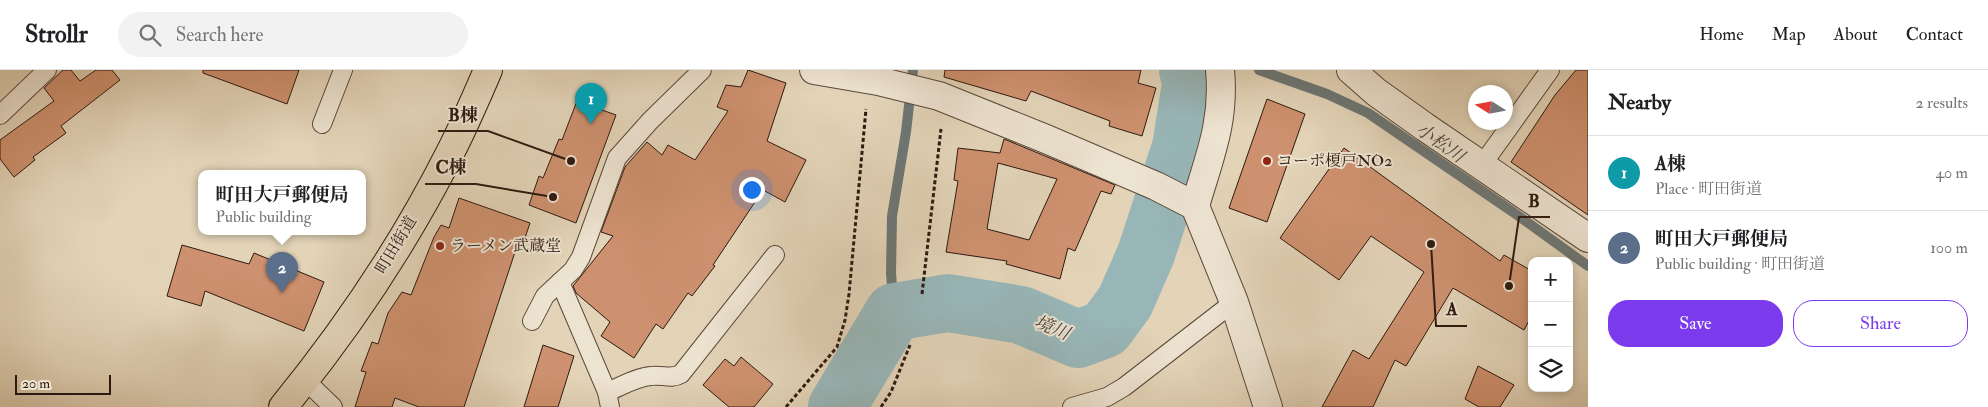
<!DOCTYPE html>
<html lang="en">
<head>
<meta charset="utf-8">
<style>
  body { margin:0; font-family:"IM FELL Double Pica","Noto Serif JP",serif; background:#f2f2f2; color:#202124 }
  .controls { position:absolute; right:15px; bottom:15px; display:grid; overflow:hidden; border-radius:10px; box-shadow:0 2px 8px #0003 }
  .controls button { width:45px; height:45px; display:grid; place-items:center; padding:0; border:0; border-bottom:1px solid #e0e0e0; background:#fff; color:#202124; font:25px sans-serif }
  .compass { position:absolute; left:1468px; top:15px; width:45px; height:45px; border-radius:50%; background:#fff; box-shadow:0 2px 8px #0003; rotate:281deg }
  .scale { position:absolute; left:15px; bottom:12px; width:96px; box-sizing:border-box; padding-left:5px; border:2px solid #2d1910; border-top:0; font-size:14px; line-height:18px; white-space:nowrap; color:#2d1910; -webkit-text-stroke:4px #ede3d1; paint-order:stroke }
  .you { position:absolute; left:751px; top:119px; width:18px; height:18px; margin:-12px; border:4px solid #fff; border-radius:50%; background:#1a73e8; box-shadow:0 0 0 8px #1a73e833 }
  .badge { display:grid; place-items:center; width:32px; height:32px; border-radius:50%; background:#7c3aed; color:#fff; font-size:16px; font-weight:700 }
  .pin { position:absolute; translate:-50% -41px; filter:drop-shadow(0 1px 2px #0008) }
  .pin::after { content:''; position:absolute; top:26px; width:18px; height:15px; background:inherit; clip-path:polygon(0 0,100% 0,50% 100%) }
  .popup { position:absolute; left:198px; top:100px; width:168px; height:65px; box-sizing:border-box; display:grid; place-content:center; border-radius:10px; background:#fff; filter:drop-shadow(0 1px 4px #0005); font-size:16px; white-space:nowrap; color:#757577 }
  .popup b { font-size:19px; color:#202124 }
  .popup::after { content:''; position:absolute; left:50%; top:100%; margin-left:-10px; border:10px solid transparent; border-top-color:#fff }
  .list { margin:0; padding:0; list-style:none }
  h2 { display:flex; justify-content:space-between; align-items:center; height:65px; margin:0; padding:0 20px; font-size:21px }
  h2 small { font-size:16px; font-weight:400; color:#757577 }
  .list li { display:grid; grid-template-columns:32px 1fr auto; gap:15px; align-items:center; box-sizing:border-box; height:75px; padding:0 20px; border-top:1px solid #e0e0e0 }
  .list b { display:block; font-size:19px; white-space:nowrap }
  .list p { margin:0; font-size:16px; white-space:nowrap; color:#757577 }
  .list em { font-size:16px; font-style:normal; color:#757577 }
  .actions { display:flex; gap:10px; padding:15px 20px }
  .actions a { flex:1; padding:11px 0; border:1px solid #7c3aed; border-radius:20px; text-align:center; font-size:18px; color:#7c3aed }
  .actions .main { background:#7c3aed; color:#fff }
  .icon { flex:none; width:28px; height:28px; fill:none; stroke:currentColor; stroke-width:2; stroke-linecap:round; stroke-linejoin:round }
  .map { position:relative; flex:none; width:1588px; height:337px; overflow:hidden }
  header { display:flex; align-items:center; gap:30px; box-sizing:border-box; height:70px; padding:0 25px; background:#fff; border-bottom:1px solid #e0e0e0 }
  header strong { font-size:24px }
  nav { display:flex; gap:28px; margin-inline-start:auto; font-size:18px }
  .search { width:350px; height:45px; background:#f2f2f2; display:flex; align-items:center; gap:12px; box-sizing:border-box; padding:0 18px; border-radius:28px; color:#757577; font-size:19px }
  main { display:flex }
  aside { flex:1; background:#fff }
  .map>svg:first-child { display:block }
  .lines { fill:none; stroke-linecap:round; stroke-linejoin:round }
  .stream { stroke:#6d7775; stroke-width:10 }
  .river { stroke:#98b6b8; stroke-width:58 }
  .building { fill:#ce916f; stroke:#2d1910; fill-rule:evenodd }
  .lane-casing { stroke:#5a483a; stroke-width:20 }
  .street-casing { stroke:#5a483a; stroke-width:30 }
  .primary-casing { stroke:#2d1910; stroke-width:30 }
  .path { stroke:#2d1910; stroke-width:3; stroke-dasharray:4 2.5; stroke-linecap:butt }
  .lane { stroke:#ede3d1; stroke-width:18 }
  .street { stroke:#ede3d1; stroke-width:28 }
  .primary { stroke:#e3d4b8; stroke-width:28 }
  .poi-dot { fill:#8f2418; stroke:#ede3d1; stroke-width:2 }
  .labels { text-anchor:middle; dominant-baseline:central; stroke-width:4; stroke-linejoin:round; paint-order:stroke }
  .poi-label { font-size:16px; fill:#2d1910; stroke:#ede3d1; text-anchor:start }
  .street-label { font-size:16px; fill:#2d1910; stroke:#ede3d1 }
  .water-label { font-size:18px; font-style:italic; fill:#4d4842; stroke:#ede3d1 }
  .leader { fill:none; stroke:#2d1910; stroke-width:2 }
  .callout-dot { fill:#2d1910; stroke:#ede3d1; stroke-width:2 }
  .callout-label { font-size:18px; text-anchor:middle; font-weight:bold; fill:#2d1910; stroke:#ede3d1; stroke-width:4; stroke-linejoin:round; paint-order:stroke }
</style>
</head>
<body>
<header>
<strong>Strollr</strong>
<div class="search"><svg class="icon" aria-label="search" viewBox="0 0 24 24"><circle cx="10" cy="10" r="6"/><path d="M15 15l6 6"/></svg>Search here</div>
<nav><a>Home</a><a>Map</a><a>About</a><a>Contact</a></nav>
</header>
<main>
<div class="map">
<svg width="1588" height="337" viewBox="0 0 1588 337">
  <rect width="100%" height="100%" fill="#e3d4b8"/>
  <filter id="stains"><feTurbulence type="fractalNoise" baseFrequency=".004" numOctaves="4"/><feColorMatrix values="0 0 0 0 .2 0 0 0 0 .09 0 0 0 0 .02 0 0 0 .5 -.17"/></filter>
  <radialGradient id="worn" r=".72"><stop offset=".6" stop-color="#630" stop-opacity="0"/><stop offset="1" stop-color="#630" stop-opacity=".3"/></radialGradient>
  <g class="lines">
    <!-- stream -->
    <g class="stream">
      <path d="M1259,0l68,24 41,19 145,99 75,54"/>
      <path d="M894,242l-3,-39 1,-57 14,-84 7,-62"/>
    </g>
    <!-- river -->
    <path class="river" d="M837,337l57,-95 54,-9 73,12 57,24 27,-10 20,-27 21,-48 35,-107 10,-63 -3,-14"/>
  </g>
  <!-- building -->
  <g class="building">
    <path d="M63,0h8l9,11 16,-11h16l8,10 -59,46 5,7 -33,24 2,3 -21,17 -14,-18v-19l54,-39 -10,-13z"/>
    <path d="M203,0h96l-12,34 -84,-31z"/>
    <path d="M748,0l38,13 -19,58 39,19 -21,42 -22,-12 -50,75 2,1 -23,30 -4,-3 -25,36 -7,-5 -22,34 -33,-22 9,-14 -34,-29 -3,-7 40,-50 -12,-4 24,-65 22,-25 15,13 6,-10 27,15 33,-49 -11,-4 9,-22 15,2z"/>
    <path d="M945,0h196l-3,13 18,5 -14,48 -33,-10 1,-5 -79,-30 -5,10 -82,-24z"/>
    <path d="M1576,0h12v145l-77,-53 44,-67z"/>
    <path d="M1267,29l38,15 -38,108 -38,-14z"/>
    <path d="M577,31l39,14 -40,108 -47,-18 10,-29 4,2 16,-39 3,1z"/>
    <path d="M1004,69l111,46 -4,9 -10,-3 -26,60 -7,-3 -8,31 -54,-15 1,-3 -61,-9 12,-71 -4,-1 4,-32 42,5zM998,93l59,16 -28,61 -42,-11z"/>
    <path d="M1344,78l156,113 4,-6 28,16v44l-8,15 -71,-42 -47,78 -11,-6 -22,47h-51l31,-57 16,9 55,-87 -53,-36 -32,44 -59,-42z"/>
    <path d="M459,128l71,25 -9,27 -5,-1 -52,158h-45l-24,-9 -3,9h-37l11,-35 -5,-1 11,-29 6,2 10,-31 14,-21 9,3 23,-58 7,-12 8,3z"/>
    <path d="M182,175l67,19 5,-11 70,29 -20,49 -99,-40 -4,15 -34,-10z"/>
    <path d="M543,275l31,11 -16,51h-34z"/>
    <path d="M741,287l32,27 -19,23h-25l-26,-22 22,-26 9,7z"/>
    <path d="M1478,296l36,19 -14,22h-21l-14,-8z"/>
  </g>
  <g class="lines">
    <defs>
      <g id="lane">
        <path d="M0,45l47,-45"/>
        <path d="M322,54l21,-54"/>
        <path d="M1482,95l68,-95"/>
        <path d="M560,212l47,110 3,15"/>
        <path d="M532,251l13,-25 28,-26 8,-13 36,-99 33,-37 52,-51"/>
        <path d="M305,310l28,27"/>
        <path d="M607,322c13,-5 29,-15 44,-16 12,-2 19,4 30,-2l94,-119"/>
        <path d="M1072,337l35,-10 17,-10 110,-85"/>
      </g>
      <g id="street">
        <path d="M814,0l64,11 61,15 107,43 110,47 39,20 39,96 34,105"/>
        <path d="M1351,0l25,22 49,35 163,111"/>
        <path d="M1195,136c14,-48 30,-84 25,-136"/>
      </g>
      <path id="primary" d="M283,337c63,-77 122,-165 167,-254 14,-27 26,-55 38,-83"/>
    </defs>
    <!-- lane casing -->
    <use href="#lane" class="lane-casing"/>
    <!-- street casing -->
    <use href="#street" class="street-casing"/>
    <!-- primary casing -->
    <use href="#primary" class="primary-casing"/>
    <!-- path -->
    <g class="path">
      <path d="M922,224l19,-165"/>
      <path d="M786,337l51,-60 8,-27 4,-26 17,-185"/>
      <path d="M881,337l10,-15 19,-47"/>
    </g>
    <!-- lane -->
    <use href="#lane" class="lane"/>
    <!-- street -->
    <use href="#street" class="street"/>
    <!-- primary -->
    <use href="#primary" class="primary"/>
  </g>
  <!-- markers -->
  <g class="poi-dot">
    <circle cx="1267" cy="91" r="5"/>
    <circle cx="440" cy="176" r="5"/>
  </g>
  <g class="labels">
    <!-- poi labels -->
    <g class="poi-label">
      <text x="1277" y="91">コーポ榎戸NO2</text>
      <text x="450" y="176">ラーメン武蔵堂</text>
    </g>
    <!-- street labels -->
    <g class="street-label">
      <text transform="translate(396 175) rotate(-59)">町田街道</text>
    </g>
    <!-- water labels -->
    <g class="water-label">
      <text transform="translate(1440 73) rotate(35)">小松川</text>
      <text transform="translate(1052 258) rotate(23)">境川</text>
    </g>
  </g>
  <!-- callouts -->
  <path class="leader" d="M571 91L488 61H438M553 127L476 114H425M1509 216L1519 147H1550M1431 174L1436 256H1467"/>
  <g class="callout-dot">
    <circle cx="571" cy="91" r="5"/>
    <circle cx="553" cy="127" r="5"/>
    <circle cx="1509" cy="216" r="5"/>
    <circle cx="1431" cy="174" r="5"/>
  </g>
  <g class="callout-label">
    <text x="463" y="51">B棟</text>
    <text x="451" y="103">C棟</text>
    <text x="1534" y="137">B</text>
    <text x="1452" y="245">A</text>
  </g>
  <rect width="100%" height="100%" filter="url(#stains)"/>
  <rect width="100%" height="100%" fill="url(#worn)"/>
</svg>
<div class="controls">
<button>+</button>
<button>−</button>
<button><svg class="icon" aria-label="layers" viewBox="0 0 24 24"><path d="M12 4l9 5-9 5-9-5zM3 14l9 5 9-5"/></svg></button>
</div>
<svg class="compass" viewBox="-18 -18 36 36"><path d="M0-13l5 13h-10z" fill="#e53935"/><path d="M0 13l5-13h-10z" fill="#757577"/></svg>
<div class="scale">20 m</div>
<div class="you"></div>
<div class="pin badge" style="left:591px;top:54px;background:#0f9aa8">1</div>
<div class="pin badge" style="left:282px;top:223px;background:#5c6f8a">2</div>
<div class="popup"><b>町田大戸郵便局</b>Public building</div>
</div>
<aside>
<h2>Nearby<small>2 results</small></h2>
<ul class="list">
<li><span class="badge" style="background:#0f9aa8">1</span><div><b>A棟</b><p>Place · 町田街道</p></div><em>40 m</em></li>
<li><span class="badge" style="background:#5c6f8a">2</span><div><b>町田大戸郵便局</b><p>Public building · 町田街道</p></div><em>100 m</em></li>
</ul>
<div class="actions"><a class="main">Save</a><a>Share</a></div>
</aside>
</main>
</body>
</html>
